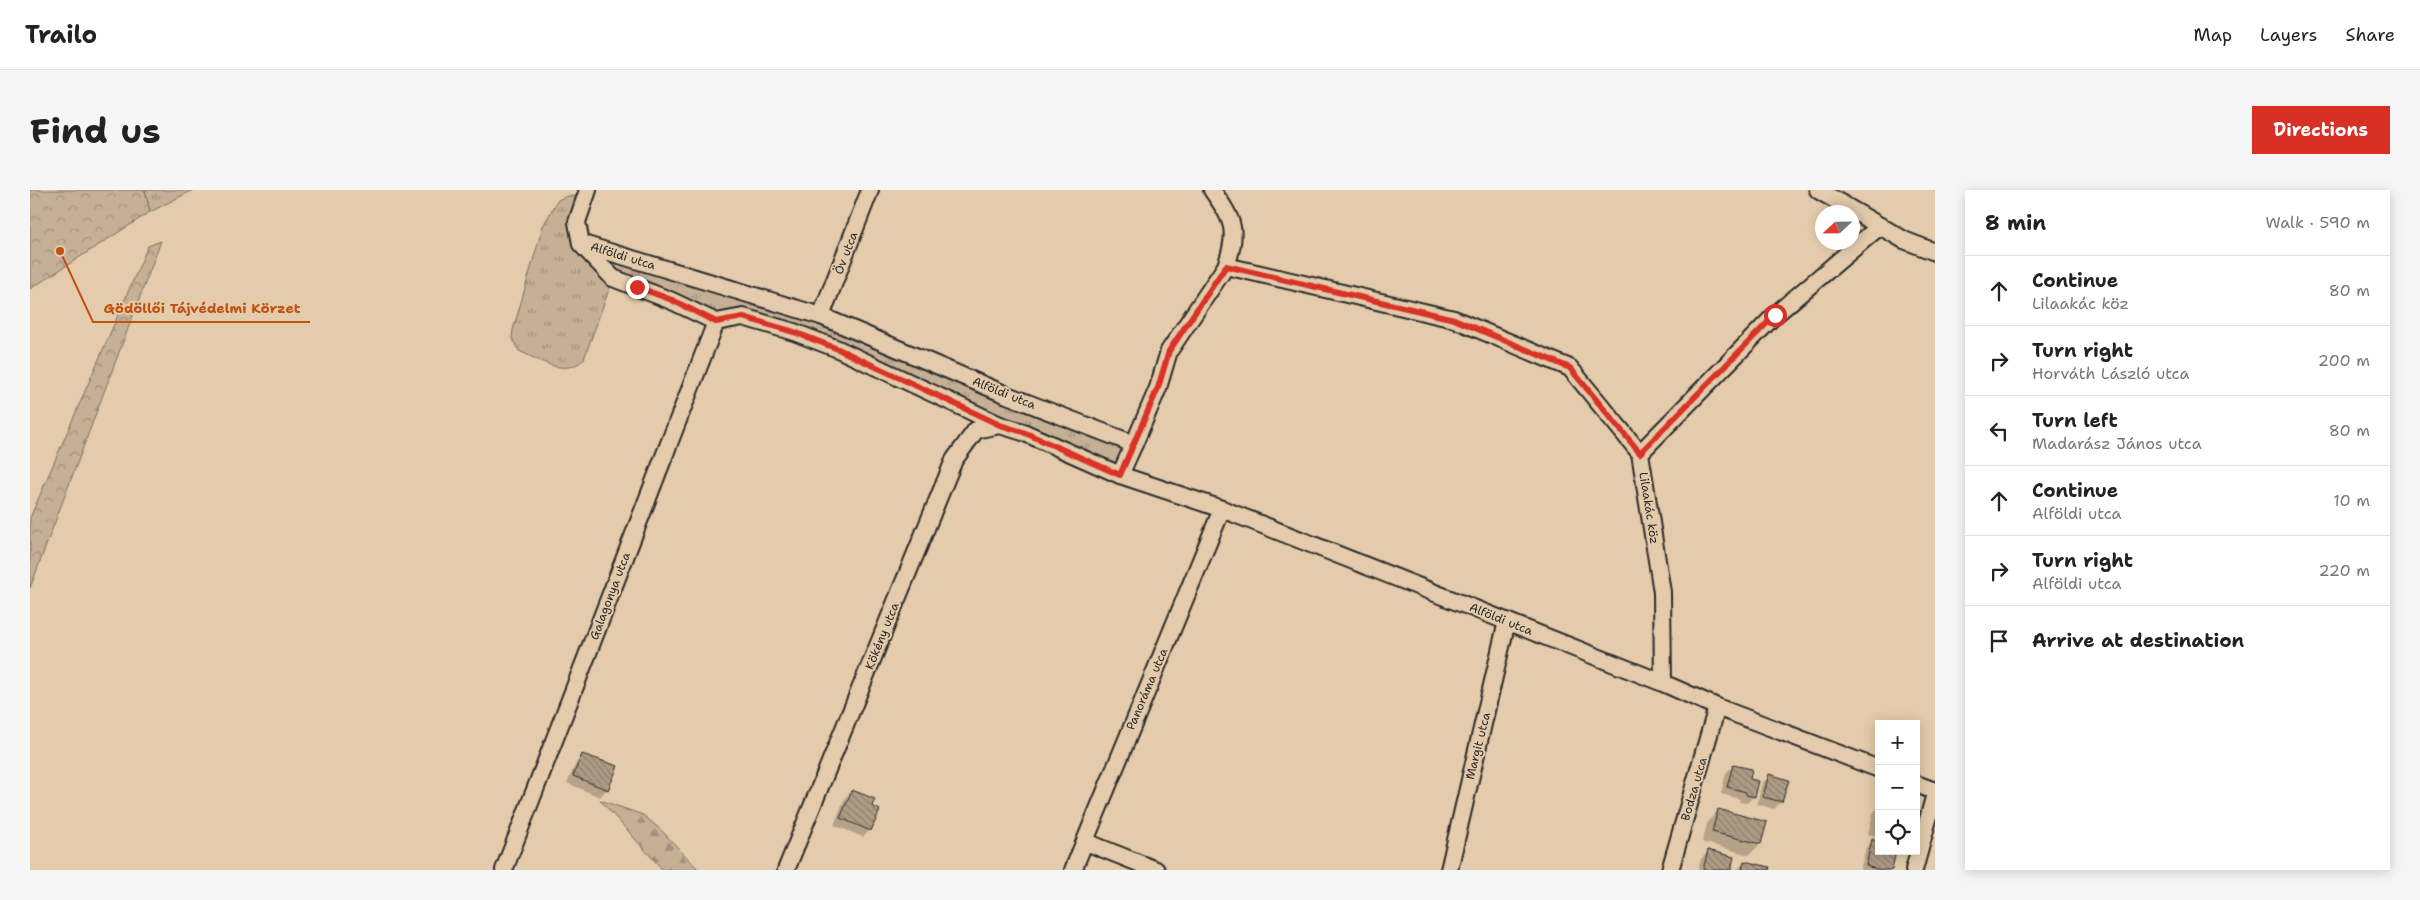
<!DOCTYPE html>
<html lang="en">
<head>
<meta charset="utf-8">
<style>
  body { margin:0; font-family:"Shantell Sans",sans-serif; background:#f6f6f6; color:#222 }
  .controls { position:absolute; right:15px; bottom:15px; display:grid; overflow:hidden; border-radius:0px; box-shadow:0 2px 12px #0003 }
  .controls button { width:45px; height:45px; display:grid; place-items:center; padding:0; border:0; border-bottom:1px solid #e0e0e0; background:#fff; color:#222; font:25px sans-serif }
  .compass { position:absolute; left:1785px; top:15px; width:45px; height:45px; border-radius:50%; background:#fff; box-shadow:0 2px 12px #0003; rotate:248deg }
  .stop { position:absolute; width:15px; height:15px; margin:-11px; border:4px solid #d93025; border-radius:50%; background:#fff }
  .stop.end { background:#d93025; border-color:#fff; box-shadow:0 1px 5px #0008 }
  .list { margin:0; padding:0; list-style:none }
  h2 { display:flex; justify-content:space-between; align-items:center; height:65px; margin:0; padding:0 20px; font-size:21px }
  h2 small { font-size:16px; font-weight:400; color:#767676 }
  .list li { display:grid; grid-template-columns:32px 1fr auto; gap:15px; align-items:center; box-sizing:border-box; height:70px; padding:0 20px; border-top:1px solid #e0e0e0 }
  .list b { display:block; font-size:19px; white-space:nowrap }
  .list p { margin:0; font-size:16px; white-space:nowrap; color:#767676 }
  .list em { font-size:16px; font-style:normal; color:#767676 }
  .icon { flex:none; width:28px; height:28px; fill:none; stroke:currentColor; stroke-width:2; stroke-linecap:round; stroke-linejoin:round }
  .map { position:relative; flex:none; width:1905px; height:680px; overflow:hidden; border-radius:0px }
  header { display:flex; align-items:center; gap:30px; box-sizing:border-box; height:70px; padding:0 25px; background:#fff; border-bottom:1px solid #e0e0e0 }
  header strong { font-size:24px }
  nav { display:flex; gap:28px; margin-inline-start:auto; font-size:18px }
  .intro { display:flex; align-items:center; justify-content:space-between; box-sizing:border-box; height:120px; padding:0 30px }
  h1 { margin:0; font-size:35px }
  .button { padding:12px 22px; border-radius:0px; background:#d93025; color:#fff; font-size:18px; font-weight:700 }
  main { display:flex; gap:30px; padding:0 30px }
  aside { flex:1; background:#fff; border-radius:0px; box-shadow:0 2px 12px #0003 }
  .map>svg:first-child { display:block }
  .grass { fill:url(#grass-tufts); stroke:#786e60 }
  .forest { fill:url(#forest-firs); stroke:#786e60 }
  .park { fill:url(#park-crowns); stroke:#786e60 }
  .shadow { fill:#0003 }
  .building { fill:url(#building-back-hatch); stroke:#2b2b2b }
  .lines { fill:none; stroke-linecap:round; stroke-linejoin:round }
  .minor-casing { stroke:#2b2b2b; stroke-width:20 }
  .minor { stroke:#e3cbab; stroke-width:16 }
  .route { stroke:#d93025; stroke-width:6 }
  .labels { text-anchor:middle; dominant-baseline:central; stroke-width:4; stroke-linejoin:round; paint-order:stroke }
  .street-label { font-size:12px; fill:#2b2b2b; stroke:#e3cbab }
  .leader { fill:none; stroke:#c25012; stroke-width:2 }
  .callout-dot { fill:#c25012; stroke:#e3cbab; stroke-width:2 }
  .callout-label { font-size:14px; text-anchor:middle; font-weight:bold; fill:#c25012; stroke:#e3cbab; stroke-width:4; stroke-linejoin:round; paint-order:stroke }
</style>
</head>
<body>
<header>
<strong>Trailo</strong>
<nav><a>Map</a><a>Layers</a><a>Share</a></nav>
</header>
<div class="intro"><h1>Find us</h1><a class="button">Directions</a></div>
<main>
<div class="map">
<svg width="1905" height="680" viewBox="0 0 1905 680">
  <defs>
    <pattern id="grass-tufts" width="24" height="20" patternUnits="userSpaceOnUse" patternTransform="scale(1.25)"><rect width="24" height="20" fill="#c5b096"/><path d="M3 7l-1-3M5 7V3M7 7l1-3M15 17l-1-3M17 17v-4M19 17l1-3" fill="none" stroke="#a08f7b"/></pattern>
    <pattern id="forest-firs" width="22" height="20" patternUnits="userSpaceOnUse" patternTransform="scale(1.25)"><rect width="22" height="20" fill="#c5b096"/><path d="M5 1l3.5 6h-7zM16 11l3.5 6h-7z" fill="#a08f7b"/></pattern>
    <pattern id="park-crowns" width="20" height="18" patternUnits="userSpaceOnUse" patternTransform="scale(1.25)"><rect width="20" height="18" fill="#c5b096"/><path d="M2 6a3 3 0 1 1 6 0M12 15a3 3 0 1 1 6 0" fill="none" stroke="#a08f7b"/></pattern>
    <pattern id="building-back-hatch" width="6" height="6" patternUnits="userSpaceOnUse" patternTransform="scale(1.25)"><rect width="6" height="6" fill="#ad9c85"/><path d="M-1 5l2 2M0 0l6 6M5-1l2 2" fill="none" stroke="#8d7f6d"/></pattern>
  </defs>
  <rect width="100%" height="100%" fill="#e3cbab"/>
  <filter id="ink" filterUnits="userSpaceOnUse"><feTurbulence type="fractalNoise" baseFrequency=".02" numOctaves="2"/><feDisplacementMap in="SourceGraphic" scale="10" xChannelSelector="R" yChannelSelector="G"/><feConvolveMatrix kernelMatrix="1 2 1 2 8 2 1 2 1" color-interpolation-filters="sRGB"/></filter>
  <g filter="url(#ink)">
    <!-- grass -->
    <g class="grass">
      <path d="M115,0h48l-43,22z"/>
      <path d="M537,6l18,1 -4,47 240,72 313,128 -14,31 -377,-158 -27,5 -103,-44 -29,81c-19,19 -44,1 -65,-8l-7,-13 1,-8 30,-104 15,-26z"/>
    </g>
    <!-- forest -->
    <path class="forest" d="M570,610l43,15 18,15 38,40h-36z"/>
    <!-- park -->
    <g class="park">
      <path d="M0,0h115l5,22 -120,77z"/>
      <path d="M131,51l-131,347v-70l118,-272z"/>
    </g>
    <!-- shadow -->
    <g class="shadow">
      <path d="M553,566l33,10 -9,23 -7,8 -33,-14 9,-20z"/>
      <path d="M1703,576l15,14 6,16 -7,7 -8,-1 1,-3 -19,-5 5,-21z"/>
      <path d="M1740,586l11,26 -7,7 -17,-5 5,-21z"/>
      <path d="M822,601l19,16 -1,23 -7,7 -29,-12 11,-27z"/>
      <path d="M1849,617v30l-11,-3 5,-21z"/>
      <path d="M1689,620l46,13 -5,21 -11,11 -47,-13 6,-21z"/>
      <path d="M1843,651l6,10 12,19h-31l6,-22z"/>
      <path d="M1678,662l22,18h-32l3,-11z"/>
      <path d="M1715,672l23,8h-31z"/>
    </g>
    <!-- building -->
    <g class="building">
      <path d="M552,564l36,12 -10,24 -35,-14z"/>
      <path d="M1703,575l19,4 -2,10 9,2 -4,16 -9,-2v-3l-19,-5z"/>
      <path d="M1739,584l20,6 -7,22 -19,-5z"/>
      <path d="M822,600l23,9 -3,7 8,4 -9,21 -31,-13z"/>
      <path d="M1688,619l49,13 -6,22 -49,-12z"/>
      <path d="M1842,649l7,3v9h17l-4,19h-12l-14,-4z"/>
      <path d="M1678,660l26,7 -3,13h-28z"/>
      <path d="M1714,671l26,6 -1,3h-27z"/>
    </g>
    <g class="lines">
      <defs>
        <g id="minor">
          <path d="M1788,0l86,50 31,12"/>
          <path d="M551,54l32,34 59,23 44,21 27,-5 51,15 44,17 162,76 23,7 97,43 102,34 441,174 54,24 162,62"/>
          <path d="M551,54l-4,-22 11,-32"/>
          <path d="M553,54l238,72 186,79 127,49 -14,31"/>
          <path d="M1196,76l228,53 116,49 70,85"/>
          <path d="M791,126l49,-126"/>
          <path d="M1104,254l24,-56 11,-37 57,-85c13,-36 7,-46 -14,-76"/>
          <path d="M1633,493l-1,-91 -22,-139 135,-138 105,-89"/>
          <path d="M1886,594l19,7"/>
          <path d="M1056,652l70,28"/>
          <path d="M474,680l212,-548"/>
          <path d="M756,680l168,-410 22,-30 24,-5"/>
          <path d="M1043,680l149,-361"/>
          <path d="M1419,680l58,-249"/>
          <path d="M1640,680l47,-163"/>
          <path d="M1884,680l21,-76"/>
        </g>
      </defs>
      <!-- minor casing -->
      <use href="#minor" class="minor-casing"/>
      <!-- minor -->
      <use href="#minor" class="minor"/>
    </g>
  </g>
  <g class="lines" filter="url(#ink)">
    <!-- route -->
    <path class="route" d="M607,97l35,13 44,22 27,-5 51,15 44,17 162,76 23,7 97,43 38,-87 11,-37 57,-85 228,53 116,49 70,85 135,-138"/>
  </g>
  <g class="labels">
    <!-- street labels -->
    <g class="street-label">
      <text transform="translate(816 63) rotate(-69)">Öv utca</text>
      <text transform="translate(593 66) rotate(17)">Alföldi utca</text>
      <text transform="translate(974 203) rotate(22)">Alföldi utca</text>
      <text transform="translate(1619 318) rotate(81)">Lilaakác köz</text>
      <text transform="translate(580 406) rotate(-69)">Galagonya utca</text>
      <text transform="translate(1471 429) rotate(22)">Alföldi utca</text>
      <text transform="translate(852 446) rotate(-68)">Kökény utca</text>
      <text transform="translate(1117 499) rotate(-67)">Panoráma utca</text>
      <text transform="translate(1448 556) rotate(-76)">Margit utca</text>
      <text transform="translate(1664 599) rotate(-74)">Bodza utca</text>
    </g>
  </g>
  <!-- callouts -->
  <path class="leader" d="M30 61L63 132H280"/>
  <circle class="callout-dot" cx="30" cy="61" r="5"/>
  <g class="callout-label">
    <text x="172" y="123">Gödöllői Tájvédelmi Körzet</text>
  </g>
</svg>
<div class="controls">
<button>+</button>
<button>−</button>
<button><svg class="icon" aria-label="locate" viewBox="0 0 24 24"><circle cx="12" cy="12" r="6"/><path d="M12 2v4M12 18v4M2 12h4M18 12h4"/></svg></button>
</div>
<svg class="compass" viewBox="-18 -18 36 36"><path d="M0-13l5 13h-10z" fill="#e53935"/><path d="M0 13l5-13h-10z" fill="#767676"/></svg>
<div class="stop" style="left:1745px;top:125px"></div>
<div class="stop end" style="left:607px;top:97px"></div>
</div>
<aside>
<h2>8 min<small>Walk · 590 m</small></h2>
<ul class="list">
<li><svg class="icon" aria-label="ahead" viewBox="0 0 24 24"><path d="M12 20V5M6 11l6-6 6 6"/></svg><div><b>Continue</b><p>Lilaakác köz</p></div><em>80 m</em></li>
<li><svg class="icon" aria-label="right" viewBox="0 0 24 24"><path d="M7 20v-9h11M14 6l5 5-5 5"/></svg><div><b>Turn right</b><p>Horváth László utca</p></div><em>200 m</em></li>
<li><svg class="icon" aria-label="left" viewBox="0 0 24 24"><path d="M17 20v-9H6M10 6l-5 5 5 5"/></svg><div><b>Turn left</b><p>Madarász János utca</p></div><em>80 m</em></li>
<li><svg class="icon" aria-label="ahead" viewBox="0 0 24 24"><path d="M12 20V5M6 11l6-6 6 6"/></svg><div><b>Continue</b><p>Alföldi utca</p></div><em>10 m</em></li>
<li><svg class="icon" aria-label="right" viewBox="0 0 24 24"><path d="M7 20v-9h11M14 6l5 5-5 5"/></svg><div><b>Turn right</b><p>Alföldi utca</p></div><em>220 m</em></li>
<li><svg class="icon" aria-label="arrive" viewBox="0 0 24 24"><path d="M6 21V4h12l-3 4 3 4H6"/></svg><div><b>Arrive at destination</b></div></li>
</ul>
</aside>
</main>
</body>
</html>
